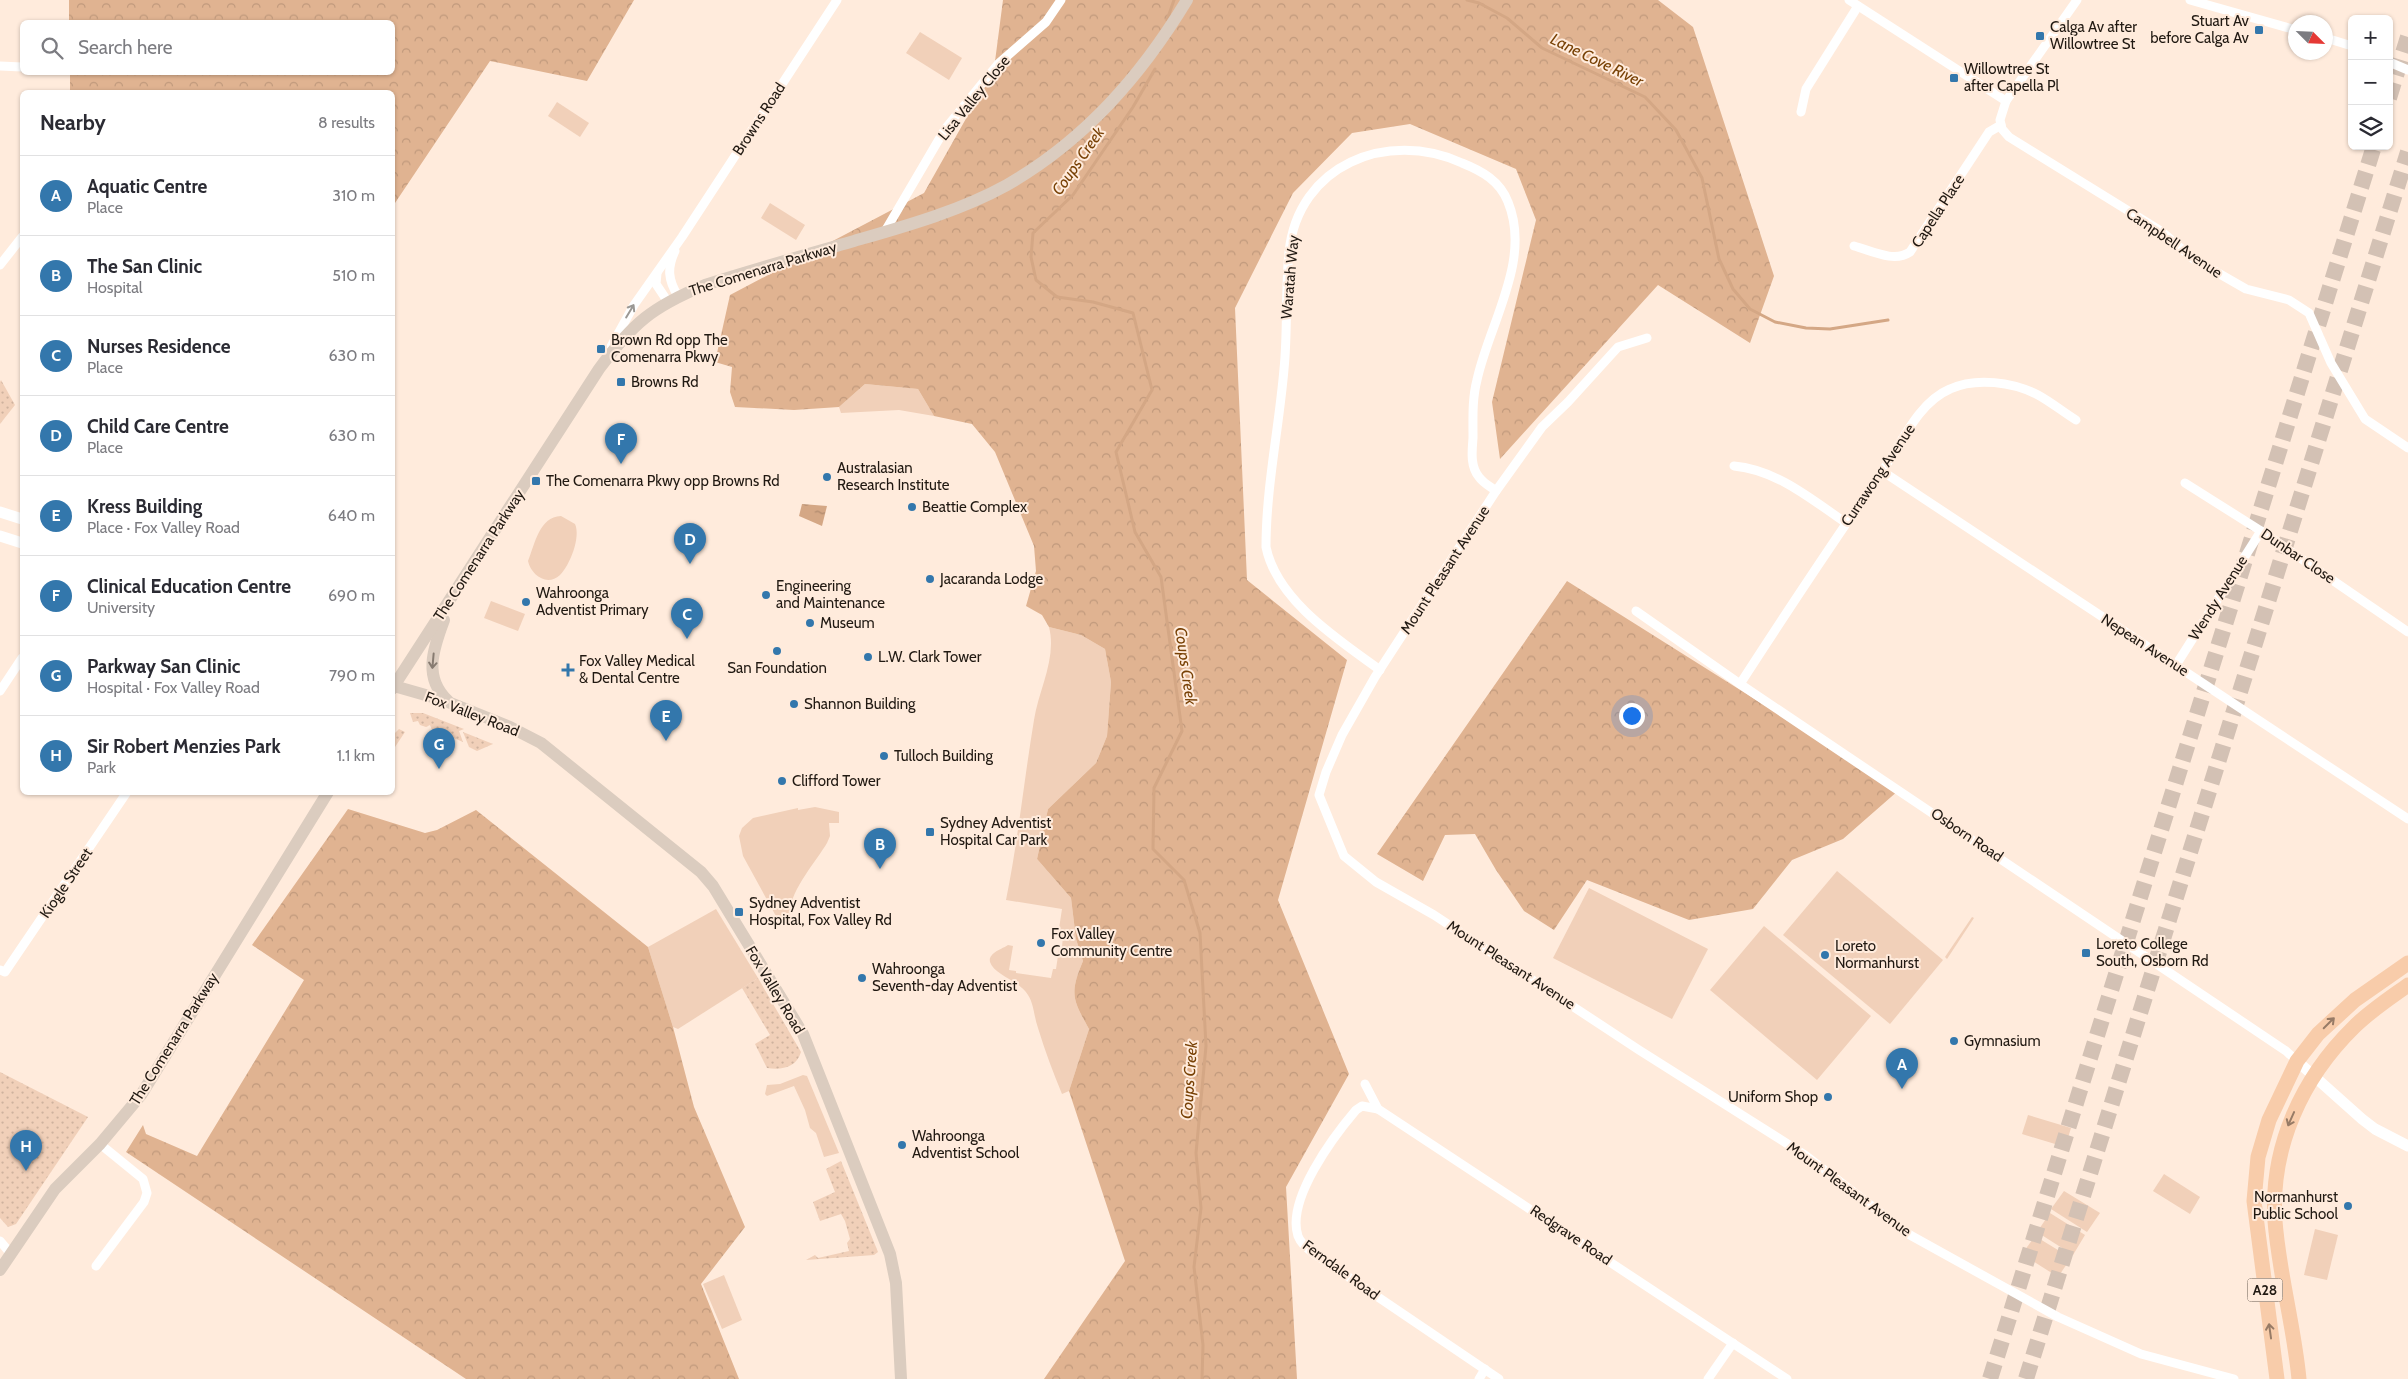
<!DOCTYPE html>
<html lang="en">
<head>
<meta charset="utf-8">
<style>
  body { margin:0; font-family:Cabin,sans-serif; background:#f2f2f3; color:#2b2b33 }
  .controls { position:absolute; right:15px; top:15px; display:grid; overflow:hidden; border-radius:8px; box-shadow:0 1px 4px #0004 }
  .controls button { width:45px; height:45px; display:grid; place-items:center; padding:0; border:0; border-bottom:1px solid #e1e1e2; background:#fff; color:#2b2b33; font:25px sans-serif }
  .compass { position:absolute; left:2288px; top:15px; width:45px; height:45px; border-radius:50%; background:#fff; box-shadow:0 1px 4px #0004; rotate:114deg }
  .you { position:absolute; left:1631px; top:715px; width:18px; height:18px; margin:-12px; border:4px solid #fff; border-radius:50%; background:#1a73e8; box-shadow:0 0 0 8px #1a73e833 }
  .badge { display:grid; place-items:center; width:32px; height:32px; border-radius:50%; background:#3377ac; color:#fff; font-size:16px; font-weight:700 }
  .pin { position:absolute; translate:-50% -41px; filter:drop-shadow(0 1px 2px #0008) }
  .pin::after { content:''; position:absolute; top:26px; width:18px; height:15px; background:inherit; clip-path:polygon(0 0,100% 0,50% 100%) }
  .list { margin:0; padding:0; list-style:none }
  h2 { display:flex; justify-content:space-between; align-items:center; height:65px; margin:0; padding:0 20px; font-size:21px }
  h2 small { font-size:16px; font-weight:400; color:#7c7c81 }
  .list li { display:grid; grid-template-columns:32px 1fr auto; gap:15px; align-items:center; box-sizing:border-box; height:80px; padding:0 20px; border-top:1px solid #e1e1e2 }
  .list b { display:block; font-size:19px; white-space:nowrap }
  .list p { margin:0; font-size:16px; white-space:nowrap; color:#7c7c81 }
  .list em { font-size:16px; font-style:normal; color:#7c7c81 }
  .icon { flex:none; width:28px; height:28px; fill:none; stroke:currentColor; stroke-width:2; stroke-linecap:round; stroke-linejoin:round }
  .map { position:relative; flex:none; width:2408px; height:1379px; overflow:hidden }
  .search { position:absolute; background:#fff; box-shadow:0 1px 4px #0004; left:20px; top:20px; width:375px; height:55px; display:flex; align-items:center; gap:12px; box-sizing:border-box; padding:0 18px; border-radius:8px; color:#7c7c81; font-size:19px }
  .panel { position:absolute; background:#fff; box-shadow:0 1px 4px #0004; left:20px; top:90px; width:375px; height:705px; border-radius:8px }
  .map>svg:first-child { display:block }
  .grass { fill:#f1d0b9 }
  .forest { fill:url(#forest-crowns) }
  .park { fill:url(#park-dots) }
  .water { fill:url(#water-ripples) }
  .lines { fill:none; stroke-linecap:round; stroke-linejoin:round }
  .stream { stroke:#d4a785; stroke-width:3 }
  .motorway-tunnel { stroke:#d3c1b4; stroke-width:16; stroke-dasharray:16 8; stroke-linecap:butt }
  .minor { stroke:#fff; stroke-width:9 }
  .tertiary { stroke:#fff; stroke-width:11 }
  .secondary { stroke:#dbccbf; stroke-width:12 }
  .trunk { stroke:#f8ccaa; stroke-width:15 }
  .oneway { stroke:#9b9894 }
  .oneway2 { stroke:#877b71 }
  .oneway3 { stroke:#977b66 }
  .poi-dot { fill:#3377ac; stroke:#ffebdc; stroke-width:2 }
  .labels { text-anchor:middle; dominant-baseline:central; stroke-width:4; stroke-linejoin:round; paint-order:stroke }
  .shield { fill:#ffebdc; stroke:#64584f; stroke-width:1 }
  .shield-label { font-size:14px; font-weight:bold; fill:#211912 }
  .poi-label { font-size:15px; fill:#211912; stroke:#ffebdc; text-anchor:start }
  .street-label { font-size:15px; fill:#211912; stroke:#ffebdc }
  .water-label { font-size:16px; font-style:italic; fill:#784105; stroke:#ffebdc }
</style>
</head>
<body>
<div class="map">
<svg width="2408" height="1379" viewBox="0 0 2408 1379">
  <defs>
    <pattern id="forest-crowns" width="20" height="18" patternUnits="userSpaceOnUse" patternTransform="scale(1.25)"><rect width="20" height="18" fill="#e0b391"/><path d="M2 6a3 3 0 1 1 6 0M12 15a3 3 0 1 1 6 0" fill="none" stroke="#c0997c"/></pattern>
    <pattern id="park-dots" width="8" height="8" patternUnits="userSpaceOnUse" patternTransform="scale(1.25)"><rect width="8" height="8" fill="#f1d0b9"/><path d="M2 2h.1M6 6h.1" fill="none" stroke="#ceb29e" stroke-width="1.8" stroke-linecap="round"/></pattern>
    <pattern id="water-ripples" width="26" height="14" patternUnits="userSpaceOnUse" patternTransform="scale(1.25)"><rect width="26" height="14" fill="#d4a785"/><path d="M2 4q2-2 4 0t4 0M15 11q2-2 4 0t4 0" fill="none" stroke="#ac876b"/></pattern>
  </defs>
  <rect width="100%" height="100%" fill="#ffebdc"/>
  <!-- grass -->
  <g class="grass">
    <path d="M920,32l42,26 -13,22 -43,-27z"/>
    <path d="M557,102l32,21 -9,14 -32,-21z"/>
    <path d="M770,203l35,22 -9,15 -35,-22z"/>
    <path d="M865,384l53,5 16,27 -35,-6 -58,3 -2,-6z"/>
    <path d="M561,516l14,8c6,13 -5,41 -15,51 -13,12 -29,0 -32,-14 7,-17 11,-44 33,-45z"/>
    <path d="M491,601l34,13 -7,17 -34,-13z"/>
    <path d="M1049,627l32,8 24,14 6,33 -4,54 -11,27 -48,46 -11,50 34,39 5,41 7,22c-14,33 -10,39 6,68l-20,62 -7,3c-9,-22 -17,-43 -24,-66 -4,-11 -4,-24 -10,-33 -8,-14 -34,-20 -38,-33 -2,-9 12,-13 18,-17l5,1 -4,24 7,1v2l35,5 2,-9h3l3,-20 3,-2 1,-11 -5,-1 4,-26 -56,-9c12,-59 18,-120 28,-180 5,-31 23,-62 15,-93z"/>
    <path d="M815,807l24,5v11h-10l1,13 -3,7c-10,17 -41,53 -36,71l-14,4 -34,-62 -4,-20 3,-8 11,-10 45,-10v2z"/>
    <path d="M1837,871l106,89 -53,64 -107,-89z"/>
    <path d="M1589,888l119,61 -36,70 -119,-61z"/>
    <path d="M716,909l42,69 -80,51 -5,-2 -25,-80z"/>
    <path d="M1972,917l2,1 -27,41 -2,-2z"/>
    <path d="M1764,926l107,90 -54,64 -107,-90z"/>
    <path d="M803,1075l4,1 32,77 -15,4 -8,-24 -6,-5 -5,-18 -11,-24 -27,10 -2,-2 2,-9 13,-1z"/>
    <path d="M2028,1115l43,13 -6,19 -43,-13z"/>
    <path d="M2164,1174l36,23 -10,17 -37,-23z"/>
    <path d="M2064,1191l36,22 -13,19 -36,-23z"/>
    <path d="M2050,1213l35,22 -12,20 -36,-23z"/>
    <path d="M2315,1229l23,6 -11,45 -23,-5z"/>
    <path d="M2035,1236l36,22 -13,19 -36,-23z"/>
    <path d="M724,1275l18,45 -20,9 -19,-45z"/>
  </g>
  <!-- forest -->
  <g class="forest">
    <path d="M69,0h565l-47,81 -97,-20 -97,145 -1,-114h-322v-19l322,-1v-50h-323z"/>
    <path d="M1003,0h655l35,27 81,249 -24,67 -92,-58 -158,174 -8,-57 44,-182 -20,-51 -106,-45 -58,9 -59,60 -58,115 12,272 100,80 -69,240 71,174 -63,113 11,192h-253l81,-118 -56,-170 20,-62c-16,-29 -20,-35 -6,-68l-7,-22 -5,-41 -34,-39 11,-50 48,-46 11,-27 4,-54 -6,-33 -24,-14 -32,-8 -7,-12 -16,-9 10,-35 -2,-25 -39,-94 -23,-28 -38,-8 -16,-27 -53,-5 -26,23 -45,3 -59,-3 -5,-15 2,-25 -17,-5 15,-67 194,-102 70,-124z"/>
    <path d="M1567,581l332,209 -56,49 -51,21 -39,49 -64,11 -102,-40 -33,50 -30,-19 -28,-41 -21,-36 -30,1 -22,46 -46,-27z"/>
    <path d="M348,809l77,24 12,-3 39,-20 172,137 25,80 21,80 51,120 -44,57 38,95h-273l-340,-227 17,-27 3,9 51,22 107,-176 -52,-35z"/>
  </g>
  <!-- park -->
  <g class="park">
    <path d="M1,380l14,25 -15,19v-42z"/>
    <path d="M410,713h13l41,16 -5,2 4,11 -19,-8 -3,-4h-9l-2,-5 -4,2 -6,-2 -2,-4 -5,1z"/>
    <path d="M399,729l6,3 -12,18v-15z"/>
    <path d="M463,732l30,12 -16,7 -8,-4z"/>
    <path d="M758,978l43,74c-5,16 -19,18 -34,16l-12,-24 15,-9 -28,-47z"/>
    <path d="M0,1072l88,45 -72,107 -8,3 -8,-9z"/>
    <path d="M841,1161l37,91 -4,3 -68,5 9,-5 3,3 31,-7 -2,-8 3,-4 -5,-18 -4,-7 -21,7 -7,-19 22,-10 -9,-23z"/>
  </g>
  <!-- water -->
  <path class="water" d="M802,504l25,2 -5,20 -23,-10z"/>
  <g class="lines">
    <!-- stream -->
    <g class="stream">
      <path d="M1467,0l12,3 28,15 35,30 103,49 31,33 26,48 17,81 14,30 17,20 25,13 31,6 24,1 58,-9"/>
      <path d="M1167,20l7,-20"/>
      <path d="M1155,69l-22,38 -60,88 -40,38 -2,24 5,23 21,17 36,5 40,11 19,77 -36,62 19,80 26,45 21,154 -28,57 -1,61 31,31 16,53 6,113 -10,107 5,55 -7,59 9,78 -1,34"/>
    </g>
    <!-- motorway-tunnel -->
    <g class="motorway-tunnel">
      <path d="M2389,98l19,-61"/>
      <path d="M1990,1379l384,-1233"/>
      <path d="M2026,1379l382,-1227"/>
    </g>
    <!-- minor -->
    <g class="minor">
      <path d="M1849,0l157,101"/>
      <path d="M2077,0l-71,101 -6,19 2,9 7,8 152,94 31,27 54,31 43,11 20,13 22,50 34,56 43,29"/>
      <path d="M2190,0l106,30"/>
      <path d="M2326,38l26,8"/>
      <path d="M2389,62l19,8"/>
      <path d="M0,66l22,1"/>
      <path d="M1801,112l5,-23 52,-83"/>
      <path d="M884,233l61,-104 53,-65 48,-42 15,-22"/>
      <path d="M1854,246c18,5 40,17 56,6l79,-120 12,-7"/>
      <path d="M675,251c-8,17 -7,29 3,45"/>
      <path d="M0,265l22,-28"/>
      <path d="M657,273l-1,11 12,18"/>
      <path d="M1647,338l-29,9 -50,55 -26,25 -46,64 -121,186 -33,58 -16,37 -7,23 25,61 32,26 58,33 205,135 166,105 105,80 148,82 83,37 93,25"/>
      <path d="M608,352l26,-47 48,-68 155,-237"/>
      <path d="M1734,466c43,4 77,33 112,57"/>
      <path d="M1882,471l526,348"/>
      <path d="M2185,483l76,48 147,101"/>
      <path d="M1636,611l104,73 546,367 11,10"/>
      <path d="M2176,665l85,-134"/>
      <path d="M1380,670c-41,-30 -103,-69 -114,-123 0,-59 13,-119 18,-178 4,-39 1,-78 5,-117 9,-87 98,-123 173,-89 20,8 38,18 46,39 24,58 -19,122 -31,178 -5,19 -4,39 -4,58 -1,13 -3,28 6,39 4,6 12,10 17,14"/>
      <path d="M1740,684c46,-71 93,-142 141,-211 20,-28 36,-70 69,-84 26,-12 63,-7 88,6 13,7 25,17 38,25"/>
      <path d="M0,691l22,-33"/>
      <path d="M0,970l5,2 122,-180"/>
      <path d="M1365,1084l13,25 409,270"/>
      <path d="M1378,1109l-16,-3 -6,4c-23,27 -70,90 -58,126 3,8 9,12 15,17l186,126"/>
      <path d="M0,1241l11,13"/>
      <path d="M96,1266l48,-64 3,-9 -4,-14 -43,-35"/>
      <path d="M1479,1379l6,-10"/>
      <path d="M1708,1379l25,-36"/>
    </g>
    <!-- tertiary -->
    <g class="tertiary">
      <path d="M0,512l22,7"/>
      <path d="M0,536l22,7"/>
      <path d="M2297,1061l65,58 13,10 33,17"/>
    </g>
    <!-- secondary -->
    <g class="secondary">
      <path d="M444,620c-11,29 -21,58 4,81"/>
      <path d="M394,686l49,14 67,27 31,16 160,129 12,14 90,148 87,220 6,29 5,96"/>
      <path d="M392,689l207,-320c34,-46 53,-62 106,-84 50,-16 100,-30 149,-44 52,-15 106,-30 153,-56 78,-45 134,-109 180,-185"/>
      <path d="M0,1270l55,-81 45,-45 41,-49 187,-303"/>
    </g>
    <!-- trunk -->
    <g class="trunk">
      <path d="M2277,1379l-23,-178 4,-44 11,-37 28,-59 21,-27 37,-34 53,-37"/>
      <path d="M2299,1379c-5,-53 -20,-105 -24,-158 -5,-74 27,-143 79,-194 16,-16 36,-29 54,-42"/>
    </g>
  </g>
  <!-- one-way arrows -->
  <defs><path id="oneway-shaft" d="M-6 0H5M1.5-3L5.5 0L1.5 3" fill="none" stroke-width="1.6" stroke-linecap="round" stroke-linejoin="round" transform="scale(1.25)"/></defs>
  <use class="oneway" href="#oneway-shaft" transform="translate(630 311) rotate(-59)"/>
  <use class="oneway2" href="#oneway-shaft" transform="translate(433 661) rotate(95)"/>
  <g class="oneway3">
    <use href="#oneway-shaft" transform="translate(2329 1023) rotate(-45)"/>
    <use href="#oneway-shaft" transform="translate(2291 1119) rotate(114)"/>
    <use href="#oneway-shaft" transform="translate(2270 1331) rotate(-98)"/>
  </g>
  <!-- markers -->
  <g class="poi-dot">
    <rect x="2254" y="25" width="10" height="10" rx="2.5"/>
    <rect x="2035" y="31" width="10" height="10" rx="2.5"/>
    <rect x="1949" y="73" width="10" height="10" rx="2.5"/>
    <rect x="596" y="344" width="10" height="10" rx="2.5"/>
    <rect x="616" y="377" width="10" height="10" rx="2.5"/>
    <circle cx="827" cy="477" r="5"/>
    <rect x="531" y="476" width="10" height="10" rx="2.5"/>
    <circle cx="912" cy="507" r="5"/>
    <circle cx="930" cy="579" r="5"/>
    <circle cx="766" cy="595" r="5"/>
    <circle cx="526" cy="602" r="5"/>
    <circle cx="810" cy="623" r="5"/>
    <circle cx="777" cy="651" r="5"/>
    <circle cx="868" cy="657" r="5"/>
    <path d="M565.5 662.5h5v5h5v5h-5v5h-5v-5h-5v-5h5z"/>
    <circle cx="794" cy="704" r="5"/>
    <circle cx="884" cy="756" r="5"/>
    <circle cx="782" cy="781" r="5"/>
    <rect x="925" y="827" width="10" height="10" rx="2.5"/>
    <rect x="734" y="907" width="10" height="10" rx="2.5"/>
    <circle cx="1041" cy="943" r="5"/>
    <rect x="2081" y="948" width="10" height="10" rx="2.5"/>
    <circle cx="1825" cy="955" r="5"/>
    <circle cx="862" cy="978" r="5"/>
    <circle cx="1954" cy="1041" r="5"/>
    <circle cx="1828" cy="1097" r="5"/>
    <circle cx="902" cy="1145" r="5"/>
    <circle cx="2348" cy="1206" r="5"/>
  </g>
  <g class="labels">
    <!-- shield labels -->
    <rect class="shield" x="2247.5" y="1278.5" width="35" height="23" rx="4"/>
    <g class="shield-label">
      <text x="2265" y="1290">A28</text>
    </g>
    <!-- poi labels -->
    <g class="poi-label">
      <text x="2249" y="21" text-anchor="end">Stuart Av<tspan x="2249" dy="17">before Calga Av</tspan></text>
      <text x="2050" y="27">Calga Av after<tspan x="2050" dy="17">Willowtree St</tspan></text>
      <text x="1964" y="69">Willowtree St<tspan x="1964" dy="17">after Capella Pl</tspan></text>
      <text x="611" y="340">Brown Rd opp The<tspan x="611" dy="17">Comenarra Pkwy</tspan></text>
      <text x="631" y="382">Browns Rd</text>
      <text x="837" y="468">Australasian<tspan x="837" dy="17">Research Institute</tspan></text>
      <text x="546" y="481">The Comenarra Pkwy opp Browns Rd</text>
      <text x="922" y="507">Beattie Complex</text>
      <text x="940" y="579">Jacaranda Lodge</text>
      <text x="776" y="586">Engineering<tspan x="776" dy="17">and Maintenance</tspan></text>
      <text x="536" y="593">Wahroonga<tspan x="536" dy="17">Adventist Primary</tspan></text>
      <text x="820" y="623">Museum</text>
      <text x="878" y="657">L.W. Clark Tower</text>
      <text x="579" y="661">Fox Valley Medical<tspan x="579" dy="17">&amp; Dental Centre</tspan></text>
      <text x="777" y="668" text-anchor="middle">San Foundation</text>
      <text x="804" y="704">Shannon Building</text>
      <text x="894" y="756">Tulloch Building</text>
      <text x="792" y="781">Clifford Tower</text>
      <text x="940" y="823">Sydney Adventist<tspan x="940" dy="17">Hospital Car Park</tspan></text>
      <text x="749" y="903">Sydney Adventist<tspan x="749" dy="17">Hospital, Fox Valley Rd</tspan></text>
      <text x="1051" y="934">Fox Valley<tspan x="1051" dy="17">Community Centre</tspan></text>
      <text x="2096" y="944">Loreto College<tspan x="2096" dy="17">South, Osborn Rd</tspan></text>
      <text x="1835" y="946">Loreto<tspan x="1835" dy="17">Normanhurst</tspan></text>
      <text x="872" y="969">Wahroonga<tspan x="872" dy="17">Seventh-day Adventist</tspan></text>
      <text x="1964" y="1041">Gymnasium</text>
      <text x="1818" y="1097" text-anchor="end">Uniform Shop</text>
      <text x="912" y="1136">Wahroonga<tspan x="912" dy="17">Adventist School</tspan></text>
      <text x="2338" y="1197" text-anchor="end">Normanhurst<tspan x="2338" dy="17">Public School</tspan></text>
    </g>
    <!-- street labels -->
    <g class="street-label">
      <text transform="translate(974 98) rotate(-51)">Lisa Valley Close</text>
      <text transform="translate(759 119) rotate(-57)">Browns Road</text>
      <text transform="translate(1938 211) rotate(-57)">Capella Place</text>
      <text transform="translate(2174 243) rotate(34)">Campbell Avenue</text>
      <text transform="translate(763 269) rotate(-17)">The Comenarra Parkway</text>
      <text transform="translate(1290 277) rotate(-85)">Waratah Way</text>
      <text transform="translate(1878 475) rotate(-56)">Currawong Avenue</text>
      <text transform="translate(479 555) rotate(-57)">The Comenarra Parkway</text>
      <text transform="translate(2298 556) rotate(34)">Dunbar Close</text>
      <text transform="translate(1445 570) rotate(-57)">Mount Pleasant Avenue</text>
      <text transform="translate(2218 598) rotate(-58)">Wendy Avenue</text>
      <text transform="translate(2145 645) rotate(33)">Nepean Avenue</text>
      <text transform="translate(472 714) rotate(21)">Fox Valley Road</text>
      <text transform="translate(1967 835) rotate(34)">Osborn Road</text>
      <text transform="translate(66 883) rotate(-56)">Kiogle Street</text>
      <text transform="translate(1511 965) rotate(33)">Mount Pleasant Avenue</text>
      <text transform="translate(775 990) rotate(59)">Fox Valley Road</text>
      <text transform="translate(174 1039) rotate(-58)">The Comenarra Parkway</text>
      <text transform="translate(1849 1189) rotate(36)">Mount Pleasant Avenue</text>
      <text transform="translate(1571 1235) rotate(34)">Redgrave Road</text>
      <text transform="translate(1341 1270) rotate(36)">Ferndale Road</text>
    </g>
    <!-- water labels -->
    <g class="water-label">
      <text transform="translate(1597 60) rotate(26)">Lane Cove River</text>
      <text transform="translate(1078 161) rotate(-55)">Coups Creek</text>
      <text transform="translate(1186 666) rotate(82)">Coups Creek</text>
      <text transform="translate(1189 1080) rotate(-86)">Coups Creek</text>
    </g>
  </g>
</svg>
<div class="controls">
<button>+</button>
<button>−</button>
<button><svg class="icon" aria-label="layers" viewBox="0 0 24 24"><path d="M12 4l9 5-9 5-9-5zM3 14l9 5 9-5"/></svg></button>
</div>
<svg class="compass" viewBox="-18 -18 36 36"><path d="M0-13l5 13h-10z" fill="#e53935"/><path d="M0 13l5-13h-10z" fill="#7c7c81"/></svg>
<div class="you"></div>
<div class="pin badge" style="left:1902px;top:1089px">A</div>
<div class="pin badge" style="left:880px;top:869px">B</div>
<div class="pin badge" style="left:687px;top:639px">C</div>
<div class="pin badge" style="left:690px;top:564px">D</div>
<div class="pin badge" style="left:666px;top:741px">E</div>
<div class="pin badge" style="left:621px;top:464px">F</div>
<div class="pin badge" style="left:439px;top:769px">G</div>
<div class="pin badge" style="left:26px;top:1171px">H</div>
<div class="search"><svg class="icon" aria-label="search" viewBox="0 0 24 24"><circle cx="10" cy="10" r="6"/><path d="M15 15l6 6"/></svg>Search here</div>
<section class="panel">
<h2>Nearby<small>8 results</small></h2>
<ul class="list">
<li><span class="badge">A</span><div><b>Aquatic Centre</b><p>Place</p></div><em>310 m</em></li>
<li><span class="badge">B</span><div><b>The San Clinic</b><p>Hospital</p></div><em>510 m</em></li>
<li><span class="badge">C</span><div><b>Nurses Residence</b><p>Place</p></div><em>630 m</em></li>
<li><span class="badge">D</span><div><b>Child Care Centre</b><p>Place</p></div><em>630 m</em></li>
<li><span class="badge">E</span><div><b>Kress Building</b><p>Place · Fox Valley Road</p></div><em>640 m</em></li>
<li><span class="badge">F</span><div><b>Clinical Education Centre</b><p>University</p></div><em>690 m</em></li>
<li><span class="badge">G</span><div><b>Parkway San Clinic</b><p>Hospital · Fox Valley Road</p></div><em>790 m</em></li>
<li><span class="badge">H</span><div><b>Sir Robert Menzies Park</b><p>Park</p></div><em>1.1 km</em></li>
</ul>
</section>
</div>
</body>
</html>
